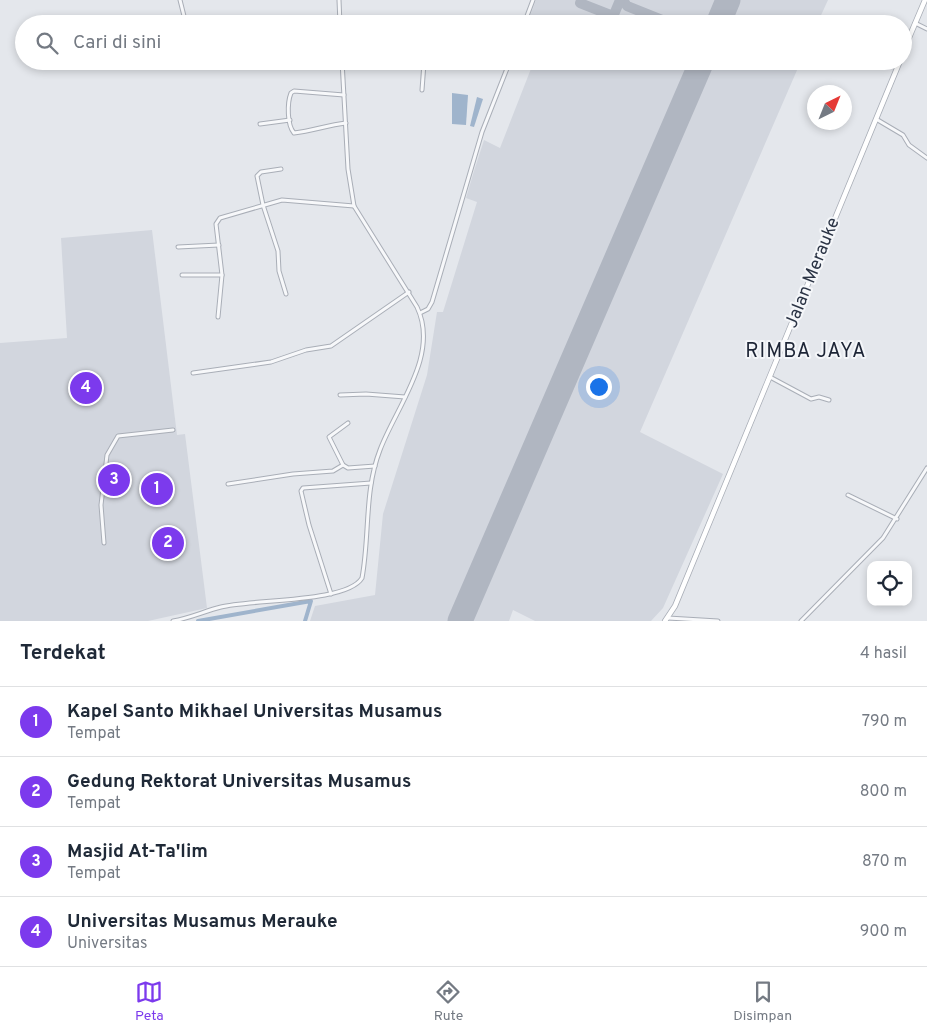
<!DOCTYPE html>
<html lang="id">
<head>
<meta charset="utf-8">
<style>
  body { margin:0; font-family:Overpass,sans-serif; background:#f6f6f7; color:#1f2937 }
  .controls { position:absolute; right:15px; bottom:15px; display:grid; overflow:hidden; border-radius:10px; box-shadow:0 2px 8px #0003 }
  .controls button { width:45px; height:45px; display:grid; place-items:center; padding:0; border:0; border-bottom:1px solid #e0e1e3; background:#fff; color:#1f2937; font:25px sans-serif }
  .compass { position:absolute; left:807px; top:85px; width:45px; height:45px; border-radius:50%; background:#fff; box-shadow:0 2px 8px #0003; rotate:43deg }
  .you { position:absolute; left:598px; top:386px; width:18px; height:18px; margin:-12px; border:4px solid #fff; border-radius:50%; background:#1a73e8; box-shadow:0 0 0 8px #1a73e833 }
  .badge { display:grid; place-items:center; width:32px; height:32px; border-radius:50%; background:#7c3aed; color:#fff; font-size:16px; font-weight:700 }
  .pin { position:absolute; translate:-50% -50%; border:2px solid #fff; box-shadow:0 1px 5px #0006 }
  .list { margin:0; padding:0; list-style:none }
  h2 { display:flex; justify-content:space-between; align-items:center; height:65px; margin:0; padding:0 20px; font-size:21px }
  h2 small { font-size:16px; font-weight:400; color:#747a83 }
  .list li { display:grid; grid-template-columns:32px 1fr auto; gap:15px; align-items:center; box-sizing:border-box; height:70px; padding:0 20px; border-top:1px solid #e0e1e3 }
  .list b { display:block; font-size:19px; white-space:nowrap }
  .list p { margin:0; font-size:16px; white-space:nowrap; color:#747a83 }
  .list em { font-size:16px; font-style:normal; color:#747a83 }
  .icon { flex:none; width:28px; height:28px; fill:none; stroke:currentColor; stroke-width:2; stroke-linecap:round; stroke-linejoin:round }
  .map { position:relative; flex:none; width:927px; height:621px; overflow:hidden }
  .search { position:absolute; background:#fff; box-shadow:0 2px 8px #0003; left:15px; right:15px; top:15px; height:55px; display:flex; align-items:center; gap:12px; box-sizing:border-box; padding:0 18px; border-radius:28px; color:#747a83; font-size:19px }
  .sheet { height:345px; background:#fff }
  nav { display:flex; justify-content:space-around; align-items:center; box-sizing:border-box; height:70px; border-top:1px solid #e0e1e3; background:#fff; font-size:14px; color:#747a83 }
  nav a { display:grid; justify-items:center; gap:2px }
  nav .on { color:#7c3aed }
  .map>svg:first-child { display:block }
  .built { fill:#d2d6de }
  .water { fill:#9fb4cc }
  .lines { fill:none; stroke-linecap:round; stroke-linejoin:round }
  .canal { stroke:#9fb4cc; stroke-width:4 }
  .taxiway { stroke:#b0b6c1; stroke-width:10 }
  .runway { stroke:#b0b6c1; stroke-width:25 }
  .street-casing { stroke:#a9aeb7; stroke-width:5 }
  .secondary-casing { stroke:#a9aeb7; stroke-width:6 }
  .street { stroke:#f7f8fa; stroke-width:3 }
  .secondary { stroke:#fff; stroke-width:4.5 }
  .labels { text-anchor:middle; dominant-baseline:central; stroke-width:4; stroke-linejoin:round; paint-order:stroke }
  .street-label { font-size:18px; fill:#2b3445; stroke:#f4f6f9 }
  .quarter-label { font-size:20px; letter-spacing:1px; fill:#1d2536; stroke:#f4f6f9 }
</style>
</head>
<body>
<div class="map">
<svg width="927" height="621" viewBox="0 0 927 621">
  <rect width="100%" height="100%" fill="#e4e7ec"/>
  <!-- built -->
  <g class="built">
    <path d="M536,0h292l-11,24h-290z"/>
    <path d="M534,61h267l-161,371 83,42 -60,134 -12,13h-116l-22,-11 -4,11h-199l5,-15 60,-11 8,-81 44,-139 10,-63h6l34,-110 -11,-4 8,-27 10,-31 16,8z"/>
    <path d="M152,230l25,205 8,-1 22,174 -59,13h-148v-278l67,-5 -6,-100z"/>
  </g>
  <!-- water -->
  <g class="water">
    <path d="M452,93l16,2 -2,30 -14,-1z"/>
    <path d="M477,97l6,2 -9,28 -4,-1z"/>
  </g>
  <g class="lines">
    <!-- canal -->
    <path class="canal" d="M198,621l113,-20 -6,20"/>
    <!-- taxiway -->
    <g class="taxiway">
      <path d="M623,0l4,6 45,18"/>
      <path d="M580,3l33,13"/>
      <path d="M610,24l10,-24"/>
    </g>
    <!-- runway -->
    <g class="runway">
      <path d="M718,24l10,-24"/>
      <path d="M460,621l242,-560"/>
    </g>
    <defs>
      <g id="street">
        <path d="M180,0l6,24"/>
        <path d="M339,0l1,24"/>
        <path d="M915,23l12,6"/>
        <path d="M524,24l9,-24"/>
        <path d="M405,61l19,2 -2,27"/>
        <path d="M344,95l-50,-4 -3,2c-4,10 -4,32 3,40 19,-2 33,-8 52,-10"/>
        <path d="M876,119l27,16 6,10 18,13"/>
        <path d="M260,124l30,-4"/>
        <path d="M281,169l-20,3 -4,4 6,29 15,46 1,20 7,23"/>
        <path d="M178,247l41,-2"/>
        <path d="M182,275h40"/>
        <path d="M420,313l8,-4 4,-7 50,-170 28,-71"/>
        <path d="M218,317l4,-42 -6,-51 4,-6 62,-18 72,6"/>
        <path d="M193,373l78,-11 35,-12 25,-4 78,-54"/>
        <path d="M770,377l41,22 8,-2 10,3"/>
        <path d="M340,395l26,-1 39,3"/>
        <path d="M348,423l-19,14 14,28 5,3 27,-2"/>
        <path d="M228,484l65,-10 40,-3 10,-6"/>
        <path d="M848,495l49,24"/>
        <path d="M104,543l-3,-38 6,-50 11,-19 55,-6"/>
        <path d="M331,594l-22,-69 -8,-34 2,-3 68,-5"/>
        <path d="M668,618l50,3"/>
        <path d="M173,621c17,-3 32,-10 48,-14 30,-8 126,-4 141,-29 8,-43 2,-87 18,-128 16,-43 60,-95 37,-143l-63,-101 -6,-37 -6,-108"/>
        <path d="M801,621l82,-83 44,-70"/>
      </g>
      <g id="secondary">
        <path d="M903,52l22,-52"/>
        <path d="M665,621l10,-15 225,-545"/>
      </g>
    </defs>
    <!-- street casing -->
    <use href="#street" class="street-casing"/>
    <!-- secondary casing -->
    <use href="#secondary" class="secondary-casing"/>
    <!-- street -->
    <use href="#street" class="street"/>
    <!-- secondary -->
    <use href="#secondary" class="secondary"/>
  </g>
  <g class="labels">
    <!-- street labels -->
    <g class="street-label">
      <text transform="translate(813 273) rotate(-68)">Jalan Merauke</text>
    </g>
    <!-- quarter labels -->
    <g class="quarter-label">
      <text x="806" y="352">RIMBA JAYA</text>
    </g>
  </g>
</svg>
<div class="controls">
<button><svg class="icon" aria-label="locate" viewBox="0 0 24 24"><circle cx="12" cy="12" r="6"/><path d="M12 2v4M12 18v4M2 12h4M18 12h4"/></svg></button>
</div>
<svg class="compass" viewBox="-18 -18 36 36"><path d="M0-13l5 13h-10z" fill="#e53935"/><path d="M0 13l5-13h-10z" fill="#747a83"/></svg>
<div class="you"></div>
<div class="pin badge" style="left:157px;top:489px">1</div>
<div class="pin badge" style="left:168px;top:543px">2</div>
<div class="pin badge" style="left:114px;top:480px">3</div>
<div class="pin badge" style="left:86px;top:388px">4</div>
<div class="search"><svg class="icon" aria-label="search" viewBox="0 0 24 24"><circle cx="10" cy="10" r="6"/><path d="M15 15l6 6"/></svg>Cari di sini</div>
</div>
<section class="sheet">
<h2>Terdekat<small>4 hasil</small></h2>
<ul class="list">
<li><span class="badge">1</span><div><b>Kapel Santo Mikhael Universitas Musamus</b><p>Tempat</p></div><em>790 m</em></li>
<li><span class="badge">2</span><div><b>Gedung Rektorat Universitas Musamus</b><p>Tempat</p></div><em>800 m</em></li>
<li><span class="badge">3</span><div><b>Masjid At-Ta'lim</b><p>Tempat</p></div><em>870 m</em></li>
<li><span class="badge">4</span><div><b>Universitas Musamus Merauke</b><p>Universitas</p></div><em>900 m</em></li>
</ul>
</section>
<nav>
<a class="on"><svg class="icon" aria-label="map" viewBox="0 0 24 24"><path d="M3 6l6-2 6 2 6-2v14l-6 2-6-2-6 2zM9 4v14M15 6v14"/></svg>Peta</a>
<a><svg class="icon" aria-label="directions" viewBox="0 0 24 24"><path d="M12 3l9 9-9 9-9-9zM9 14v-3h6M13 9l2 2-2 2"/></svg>Rute</a>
<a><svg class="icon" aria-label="saved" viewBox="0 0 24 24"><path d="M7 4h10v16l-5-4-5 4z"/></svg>Disimpan</a>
</nav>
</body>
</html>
